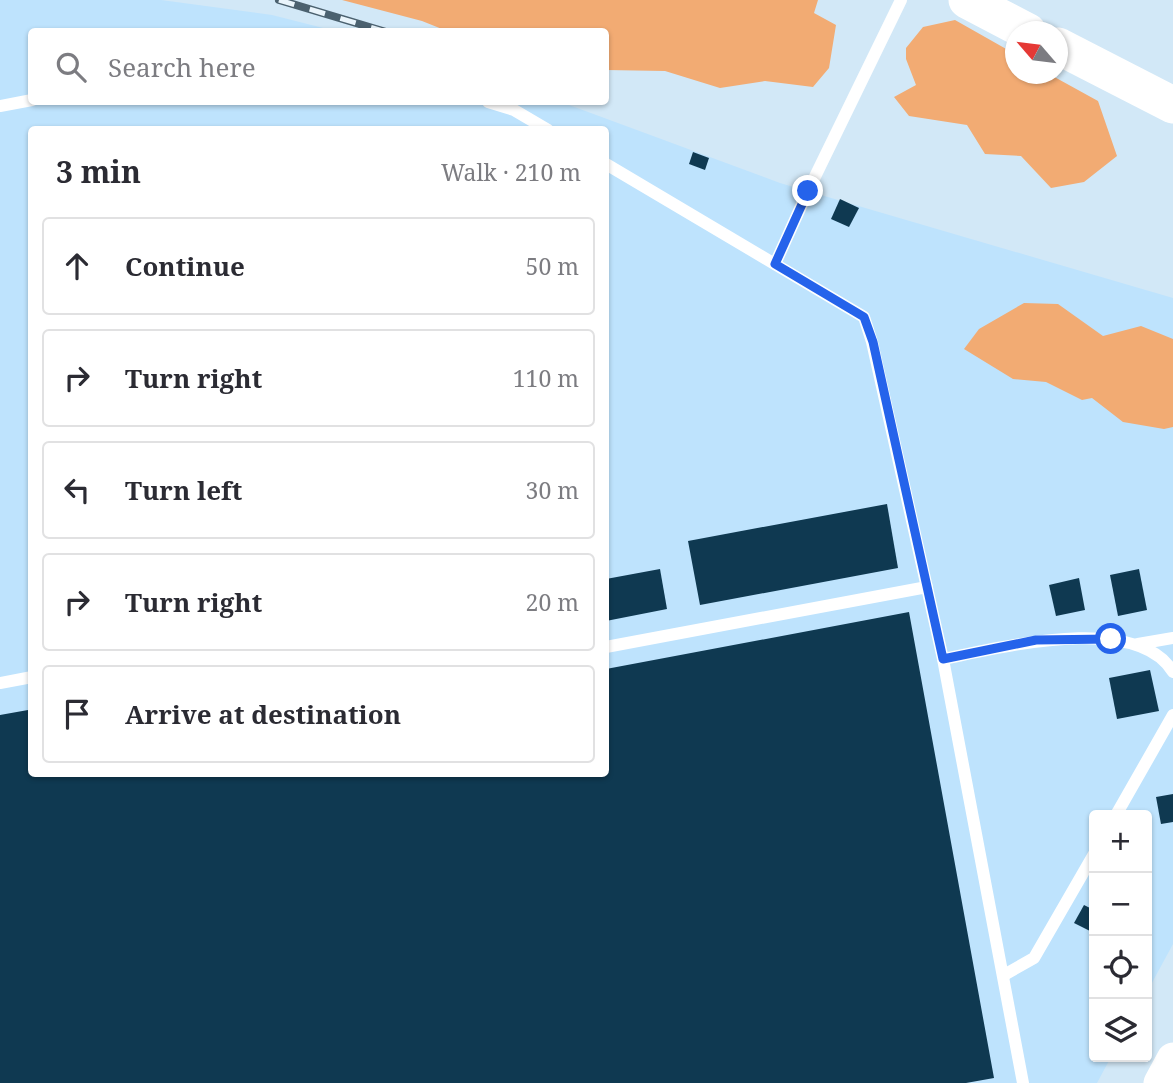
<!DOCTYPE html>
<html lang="en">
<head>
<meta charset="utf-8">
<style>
  body { margin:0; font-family:"Noto Serif",serif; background:#f7f7f7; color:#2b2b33 }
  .controls { position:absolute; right:21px; bottom:21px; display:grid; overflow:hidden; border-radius:7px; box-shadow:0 2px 5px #0004 }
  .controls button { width:63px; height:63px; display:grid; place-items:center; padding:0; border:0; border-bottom:2px solid #e1e1e2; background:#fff; color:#2b2b33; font:35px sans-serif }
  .compass { position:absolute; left:1005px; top:21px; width:63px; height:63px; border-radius:50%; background:#fff; box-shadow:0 2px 5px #0004; rotate:298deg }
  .stop { position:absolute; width:21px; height:21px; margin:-16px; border:5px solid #2563eb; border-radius:50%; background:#fff }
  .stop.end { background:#2563eb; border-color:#fff; box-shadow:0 2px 7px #0008 }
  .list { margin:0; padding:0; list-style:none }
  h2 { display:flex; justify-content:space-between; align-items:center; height:91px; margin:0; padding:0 28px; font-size:30px }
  h2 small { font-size:23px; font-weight:400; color:#7c7c81 }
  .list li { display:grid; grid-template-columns:46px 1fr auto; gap:21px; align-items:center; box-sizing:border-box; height:98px; margin:0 14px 14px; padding:0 14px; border:2px solid #e1e1e2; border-radius:7px }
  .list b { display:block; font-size:26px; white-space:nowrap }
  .list em { font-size:23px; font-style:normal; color:#7c7c81 }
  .icon { flex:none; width:38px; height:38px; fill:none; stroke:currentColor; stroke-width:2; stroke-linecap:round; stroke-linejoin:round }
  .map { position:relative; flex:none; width:1173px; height:1083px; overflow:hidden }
  .search { position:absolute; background:#fff; box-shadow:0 2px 5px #0004; left:28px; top:28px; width:581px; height:77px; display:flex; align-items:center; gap:18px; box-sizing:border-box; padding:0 24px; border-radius:7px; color:#7c7c81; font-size:26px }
  .panel { position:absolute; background:#fff; box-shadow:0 2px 5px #0004; left:28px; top:126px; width:581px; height:651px; border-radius:7px }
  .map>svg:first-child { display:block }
  .built { fill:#bee3fd; fill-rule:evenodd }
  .green { fill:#f2ab73 }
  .building { fill:#0f3951 }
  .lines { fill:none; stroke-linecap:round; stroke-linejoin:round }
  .service { stroke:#fff; stroke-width:12 }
  .tertiary { stroke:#fff; stroke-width:33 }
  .secondary { stroke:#fff; stroke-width:37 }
  .rail-casing { stroke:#4b616f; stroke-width:8 }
  .rail { stroke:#e9f4fb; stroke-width:5; stroke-dasharray:16; stroke-linecap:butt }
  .route { stroke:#2563eb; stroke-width:9 }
</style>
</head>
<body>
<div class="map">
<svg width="1173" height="1083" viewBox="0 0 1173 1083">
  <rect width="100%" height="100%" fill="#d2e8f7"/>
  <!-- built -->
  <path class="built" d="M0,0h161l111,15 63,16 -303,1v70h529l219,81 393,115v646l-26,48v-177h-53v242h17l-14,26h-1097zM32,130h574v644h-574z"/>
  <!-- green -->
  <g class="green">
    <path d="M342,0h476l-4,13 22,12 -7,43 -16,19 -48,-6 -45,7 -55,-17 -59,-1v-38l-159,-1 -25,-10z"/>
    <path d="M955,20l60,34 1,20h33l49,27 19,55 -33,26 -33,6 -30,-32 -36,-2 -18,-29 -58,-9 -15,-19 22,-12 -10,-26v-11l17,-21z"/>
    <path d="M1024,303l34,1 45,32 38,-10 32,13v88l-9,2 -41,-7 -31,-24 -10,2 -36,-18 -33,-3 -49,-30 15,-20z"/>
  </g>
  <!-- building -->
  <g class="building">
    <path d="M693,152l16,6 -4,12 -16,-6z"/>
    <path d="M840,199l19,9 -10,19 -18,-8z"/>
    <path d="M887,504l11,64 -198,37 -12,-64z"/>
    <path d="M660,569l7,40 -61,12v-42z"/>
    <path d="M1139,569l8,41 -29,6 -8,-41z"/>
    <path d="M1079,578l6,32 -29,6 -7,-31z"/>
    <path d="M909,612l85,466 -28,5h-966v-368l28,-5 1,6 3,-1v59h574v-105z"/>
    <path d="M1150,670l9,41 -42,8 -8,-41z"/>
    <path d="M1173,794v28l-12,2 -5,-27z"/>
    <path d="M1084,905l10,5v23l-20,-10z"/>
  </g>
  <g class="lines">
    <!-- service -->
    <g class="service">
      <path d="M488,102l26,8 34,20"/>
      <path d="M0,106l32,-6"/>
      <path d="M606,164l258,153 8,25 71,317 80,424"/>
      <path d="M775,264l33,-73 93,-191"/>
      <path d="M1138,644l35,-6"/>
      <path d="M606,647l321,-60"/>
      <path d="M943,659c56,-11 194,-47 230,13"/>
      <path d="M0,683l32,-6"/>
      <path d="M1116,815l57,-100"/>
      <path d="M1004,975l30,-17 60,-104"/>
    </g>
    <!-- tertiary -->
    <path class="tertiary" d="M1160,1083l13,-24"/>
    <!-- secondary -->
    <g class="secondary">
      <path d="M967,0l61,32"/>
      <path d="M1058,46l115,59"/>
    </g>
    <defs>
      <path id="rail" d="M279,0l107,32"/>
    </defs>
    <!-- rail casing -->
    <use href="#rail" class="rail-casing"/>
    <!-- rail -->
    <use href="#rail" class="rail"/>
  </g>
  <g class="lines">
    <!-- route -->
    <path class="route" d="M808,191l-33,73 89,53 9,25 70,317 93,-19 75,-1"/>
  </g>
</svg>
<div class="controls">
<button>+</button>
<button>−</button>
<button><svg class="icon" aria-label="locate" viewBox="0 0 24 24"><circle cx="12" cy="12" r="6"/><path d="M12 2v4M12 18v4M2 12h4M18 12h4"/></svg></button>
<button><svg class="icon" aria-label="layers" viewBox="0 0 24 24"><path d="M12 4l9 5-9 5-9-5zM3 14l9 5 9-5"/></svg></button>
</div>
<svg class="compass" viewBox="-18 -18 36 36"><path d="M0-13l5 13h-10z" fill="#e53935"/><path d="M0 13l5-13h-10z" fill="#7c7c81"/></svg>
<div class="stop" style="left:1111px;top:639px"></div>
<div class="stop end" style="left:808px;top:191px"></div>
<div class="search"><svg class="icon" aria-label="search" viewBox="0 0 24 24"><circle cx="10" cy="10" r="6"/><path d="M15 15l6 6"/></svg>Search here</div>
<section class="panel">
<h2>3 min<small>Walk · 210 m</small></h2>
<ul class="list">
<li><svg class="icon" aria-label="ahead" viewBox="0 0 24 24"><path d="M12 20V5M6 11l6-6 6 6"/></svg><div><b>Continue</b></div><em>50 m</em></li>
<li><svg class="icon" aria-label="right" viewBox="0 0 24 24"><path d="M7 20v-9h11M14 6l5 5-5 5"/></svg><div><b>Turn right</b></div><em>110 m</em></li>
<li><svg class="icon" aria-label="left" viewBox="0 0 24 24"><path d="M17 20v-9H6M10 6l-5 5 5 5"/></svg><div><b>Turn left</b></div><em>30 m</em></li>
<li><svg class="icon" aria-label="right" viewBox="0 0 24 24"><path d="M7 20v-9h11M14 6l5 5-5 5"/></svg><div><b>Turn right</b></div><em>20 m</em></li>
<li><svg class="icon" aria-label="arrive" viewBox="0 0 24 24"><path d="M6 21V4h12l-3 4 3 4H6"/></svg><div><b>Arrive at destination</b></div></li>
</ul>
</section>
</div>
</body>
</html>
